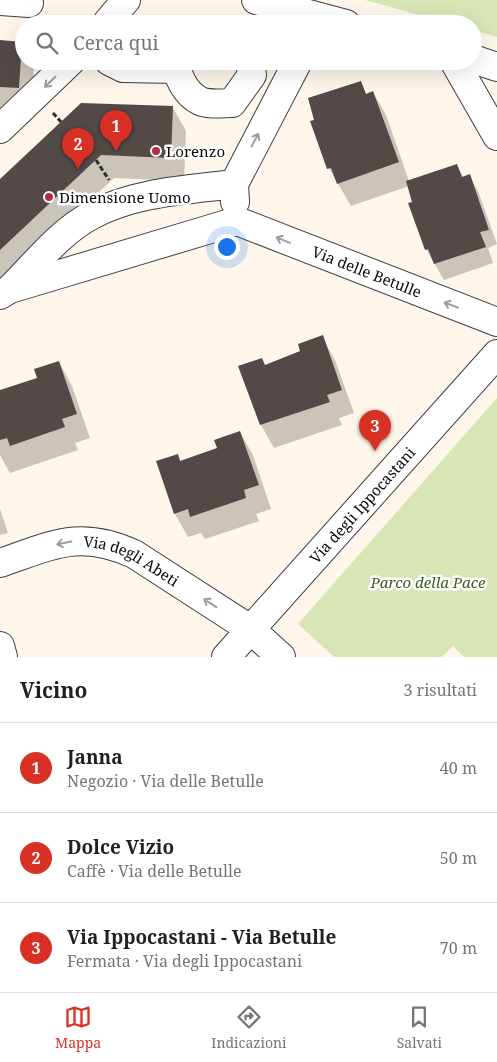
<!DOCTYPE html>
<html lang="it">
<head>
<meta charset="utf-8">
<style>
  body { margin:0; font-family:"Noto Serif",serif; background:#f6f6f6; color:#202124 }
  .you { position:absolute; left:226px; top:246px; width:18px; height:18px; margin:-12px; border:4px solid #fff; border-radius:50%; background:#1a73e8; box-shadow:0 0 0 8px #1a73e833 }
  .badge { display:grid; place-items:center; width:32px; height:32px; border-radius:50%; background:#d93025; color:#fff; font-size:16px; font-weight:700 }
  .pin { position:absolute; translate:-50% -41px; filter:drop-shadow(0 1px 2px #0008) }
  .pin::after { content:''; position:absolute; top:26px; width:18px; height:15px; background:inherit; clip-path:polygon(0 0,100% 0,50% 100%) }
  .list { margin:0; padding:0; list-style:none }
  h2 { display:flex; justify-content:space-between; align-items:center; height:65px; margin:0; padding:0 20px; font-size:21px }
  h2 small { font-size:16px; font-weight:400; color:#757577 }
  .list li { display:grid; grid-template-columns:32px 1fr auto; gap:15px; align-items:center; box-sizing:border-box; height:90px; padding:0 20px; border-top:1px solid #e0e0e0 }
  .list b { display:block; font-size:19px; white-space:nowrap }
  .list p { margin:0; font-size:16px; white-space:nowrap; color:#757577 }
  .list em { font-size:16px; font-style:normal; color:#757577 }
  .icon { flex:none; width:28px; height:28px; fill:none; stroke:currentColor; stroke-width:2; stroke-linecap:round; stroke-linejoin:round }
  .map { position:relative; flex:none; width:497px; height:657px; overflow:hidden }
  .search { position:absolute; background:#fff; box-shadow:0 5px 20px #0002; left:15px; right:15px; top:15px; height:55px; display:flex; align-items:center; gap:12px; box-sizing:border-box; padding:0 18px; border-radius:28px; color:#757577; font-size:19px }
  .sheet { height:335px; background:#fff }
  nav { display:flex; justify-content:space-around; align-items:center; box-sizing:border-box; height:70px; border-top:1px solid #e0e0e0; background:#fff; font-size:14px; color:#757577 }
  nav a { display:grid; justify-items:center; gap:2px }
  nav .on { color:#d93025 }
  .map>svg:first-child { display:block }
  .green { fill:#d8e6b6 }
  .shadow { fill:#0003 }
  .building { fill:#534a48 }
  .lines { fill:none; stroke-linecap:round; stroke-linejoin:round }
  .minor-casing { stroke:#3e3e3e; stroke-width:30 }
  .path { stroke:#2d2d2d; stroke-width:3; stroke-dasharray:5 2.5; stroke-linecap:butt }
  .minor { stroke:#fff; stroke-width:28 }
  .oneway { stroke:#9d9d9d }
  .poi-dot { fill:#b32b4a; stroke:#fff; stroke-width:2 }
  .labels { text-anchor:middle; dominant-baseline:central; stroke-width:5; stroke-linejoin:round; paint-order:stroke }
  .poi-label { font-size:15px; fill:#0b0b0b; stroke:#fff; text-anchor:start }
  .street-label { font-size:15px; fill:#0b0b0b; stroke:#fff }
  .park-label { font-size:15px; font-style:italic; fill:#385f20; stroke:#fff }
</style>
</head>
<body>
<div class="map">
<svg width="497" height="657" viewBox="0 0 497 657">
  <rect width="100%" height="100%" fill="#fef6ea"/>
  <!-- green -->
  <g class="green">
    <path d="M365,0h132v37l-24,-7v-6h-22z"/>
    <path d="M497,398v259h-33l-11,-11 -11,11h-108l-36,-33z"/>
  </g>
  <!-- shadow -->
  <g class="shadow">
    <path d="M0,41l21,2 3,5v13h8l2,5 -3,45 -31,-2z"/>
    <path d="M360,83l7,12 6,-3 13,23 23,66 48,-15 7,12 5,-2 9,15 19,53 -9,4 5,15 -49,17 -18,-31 -17,-63 -58,20 -22,-38 -13,-47z"/>
    <path d="M173,108l13,23 -2,50 -70,-3 -114,107v-104z"/>
    <path d="M322,337l13,23 19,53 -15,5 3,7 -68,23 -13,-23 -21,-58 25,-1 36,-14z"/>
    <path d="M59,362l13,24 18,52 -15,5 3,7 -68,23 -10,-18v-63l38,-13z"/>
    <path d="M240,432l13,23 18,54 -15,5 3,7 -54,18 -4,-6 -13,4 -13,-23 2,-59 4,7 38,-13z"/>
    <path d="M0,509l8,24 -8,2z"/>
  </g>
  <!-- building -->
  <g class="building">
    <path d="M0,40l22,2 -3,46 -19,-1z"/>
    <path d="M361,81l5,13 7,-3 26,71 -62,22 -6,-16 -4,1 -17,-48 4,-1 -6,-22z"/>
    <path d="M81,103l92,3 -2,52 -70,-3 -101,95v-71z"/>
    <path d="M457,164l5,13 8,-3 19,56 -9,2 6,15 -52,17 -6,-15 -3,1 -17,-47 4,-1 -6,-21z"/>
    <path d="M323,335l19,55 -15,5 3,7 -70,23 -22,-59 24,-8 3,7 35,-14 -2,-7z"/>
    <path d="M59,361l18,53 -15,5 3,8 -55,19 -3,-8 -7,2v-50l37,-12 -3,-9z"/>
    <path d="M240,431l19,54 -15,5 2,8 -56,19 -2,-8 -14,5 -18,-53 22,-7 2,7 37,-13 -3,-8z"/>
  </g>
  <g class="lines">
    <defs>
      <g id="minor">
        <path d="M256,0l90,24"/>
        <path d="M0,1l29,2"/>
        <path d="M106,24l20,-24"/>
        <path d="M473,59l24,8"/>
        <path d="M109,61l14,7 54,1"/>
        <path d="M177,61c-1,15 9,33 23,40 9,4 23,2 32,2l20,-28 -2,-14"/>
        <path d="M454,61l43,75"/>
        <path d="M0,129l71,-68"/>
        <path d="M235,202l-1,-18 64,-123"/>
        <path d="M12,287c25,-25 49,-56 80,-72 43,-23 94,-25 142,-31"/>
        <path id="s1" d="M0,295l10,-6 227,-68 260,101"/>
        <path id="s2" d="M0,563c53,-18 80,-34 134,-9l116,75 31,28"/>
        <path d="M0,646l3,11"/>
        <path id="s3" d="M226,657l271,-303"/>
      </g>
    </defs>
    <!-- minor casing -->
    <use href="#minor" class="minor-casing"/>
    <!-- path -->
    <g class="path">
      <path d="M53,113l8,9"/>
      <path d="M96,160l13,20"/>
    </g>
    <!-- minor -->
    <use href="#minor" class="minor"/>
  </g>
  <!-- one-way arrows -->
  <defs><path id="oneway-shaft" d="M-6 0H5M1.5-3L5.5 0L1.5 3" fill="none" stroke-width="1.6" stroke-linecap="round" stroke-linejoin="round" transform="scale(1.25)"/></defs>
  <g class="oneway">
    <use href="#oneway-shaft" transform="translate(50 82) rotate(136)"/>
    <use href="#oneway-shaft" transform="translate(255 140) rotate(-62)"/>
    <use href="#oneway-shaft" transform="translate(283 240) rotate(-158)"/>
    <use href="#oneway-shaft" transform="translate(451 305) rotate(-159)"/>
    <use href="#oneway-shaft" transform="translate(64 543) rotate(169)"/>
    <use href="#oneway-shaft" transform="translate(210 603) rotate(-147)"/>
  </g>
  <!-- markers -->
  <g class="poi-dot">
    <circle cx="156" cy="151" r="5"/>
    <circle cx="49" cy="197" r="5"/>
  </g>
  <g class="labels">
    <!-- poi labels -->
    <g class="poi-label">
      <text x="166" y="151">Lorenzo</text>
      <text x="59" y="197">Dimensione Uomo</text>
    </g>
    <!-- street labels -->
    <g class="street-label">
      <text stroke="none"><textPath href="#s1" startOffset="388">Via delle Betulle</textPath></text>
      <text stroke="none"><textPath href="#s3" startOffset="204">Via degli Ippocastani</textPath></text>
      <text stroke="none"><textPath href="#s2" startOffset="139">Via degli Abeti</textPath></text>
    </g>
    <!-- park labels -->
    <g class="park-label">
      <text x="428" y="582">Parco della Pace</text>
    </g>
  </g>
</svg>
<div class="you"></div>
<div class="pin badge" style="left:116px;top:151px">1</div>
<div class="pin badge" style="left:78px;top:169px">2</div>
<div class="pin badge" style="left:375px;top:451px">3</div>
<div class="search"><svg class="icon" aria-label="search" viewBox="0 0 24 24"><circle cx="10" cy="10" r="6"/><path d="M15 15l6 6"/></svg>Cerca qui</div>
</div>
<section class="sheet">
<h2>Vicino<small>3 risultati</small></h2>
<ul class="list">
<li><span class="badge">1</span><div><b>Janna</b><p>Negozio · Via delle Betulle</p></div><em>40 m</em></li>
<li><span class="badge">2</span><div><b>Dolce Vizio</b><p>Caffè · Via delle Betulle</p></div><em>50 m</em></li>
<li><span class="badge">3</span><div><b>Via Ippocastani - Via Betulle</b><p>Fermata · Via degli Ippocastani</p></div><em>70 m</em></li>
</ul>
</section>
<nav>
<a class="on"><svg class="icon" aria-label="map" viewBox="0 0 24 24"><path d="M3 6l6-2 6 2 6-2v14l-6 2-6-2-6 2zM9 4v14M15 6v14"/></svg>Mappa</a>
<a><svg class="icon" aria-label="directions" viewBox="0 0 24 24"><path d="M12 3l9 9-9 9-9-9zM9 14v-3h6M13 9l2 2-2 2"/></svg>Indicazioni</a>
<a><svg class="icon" aria-label="saved" viewBox="0 0 24 24"><path d="M7 4h10v16l-5-4-5 4z"/></svg>Salvati</a>
</nav>
</body>
</html>
